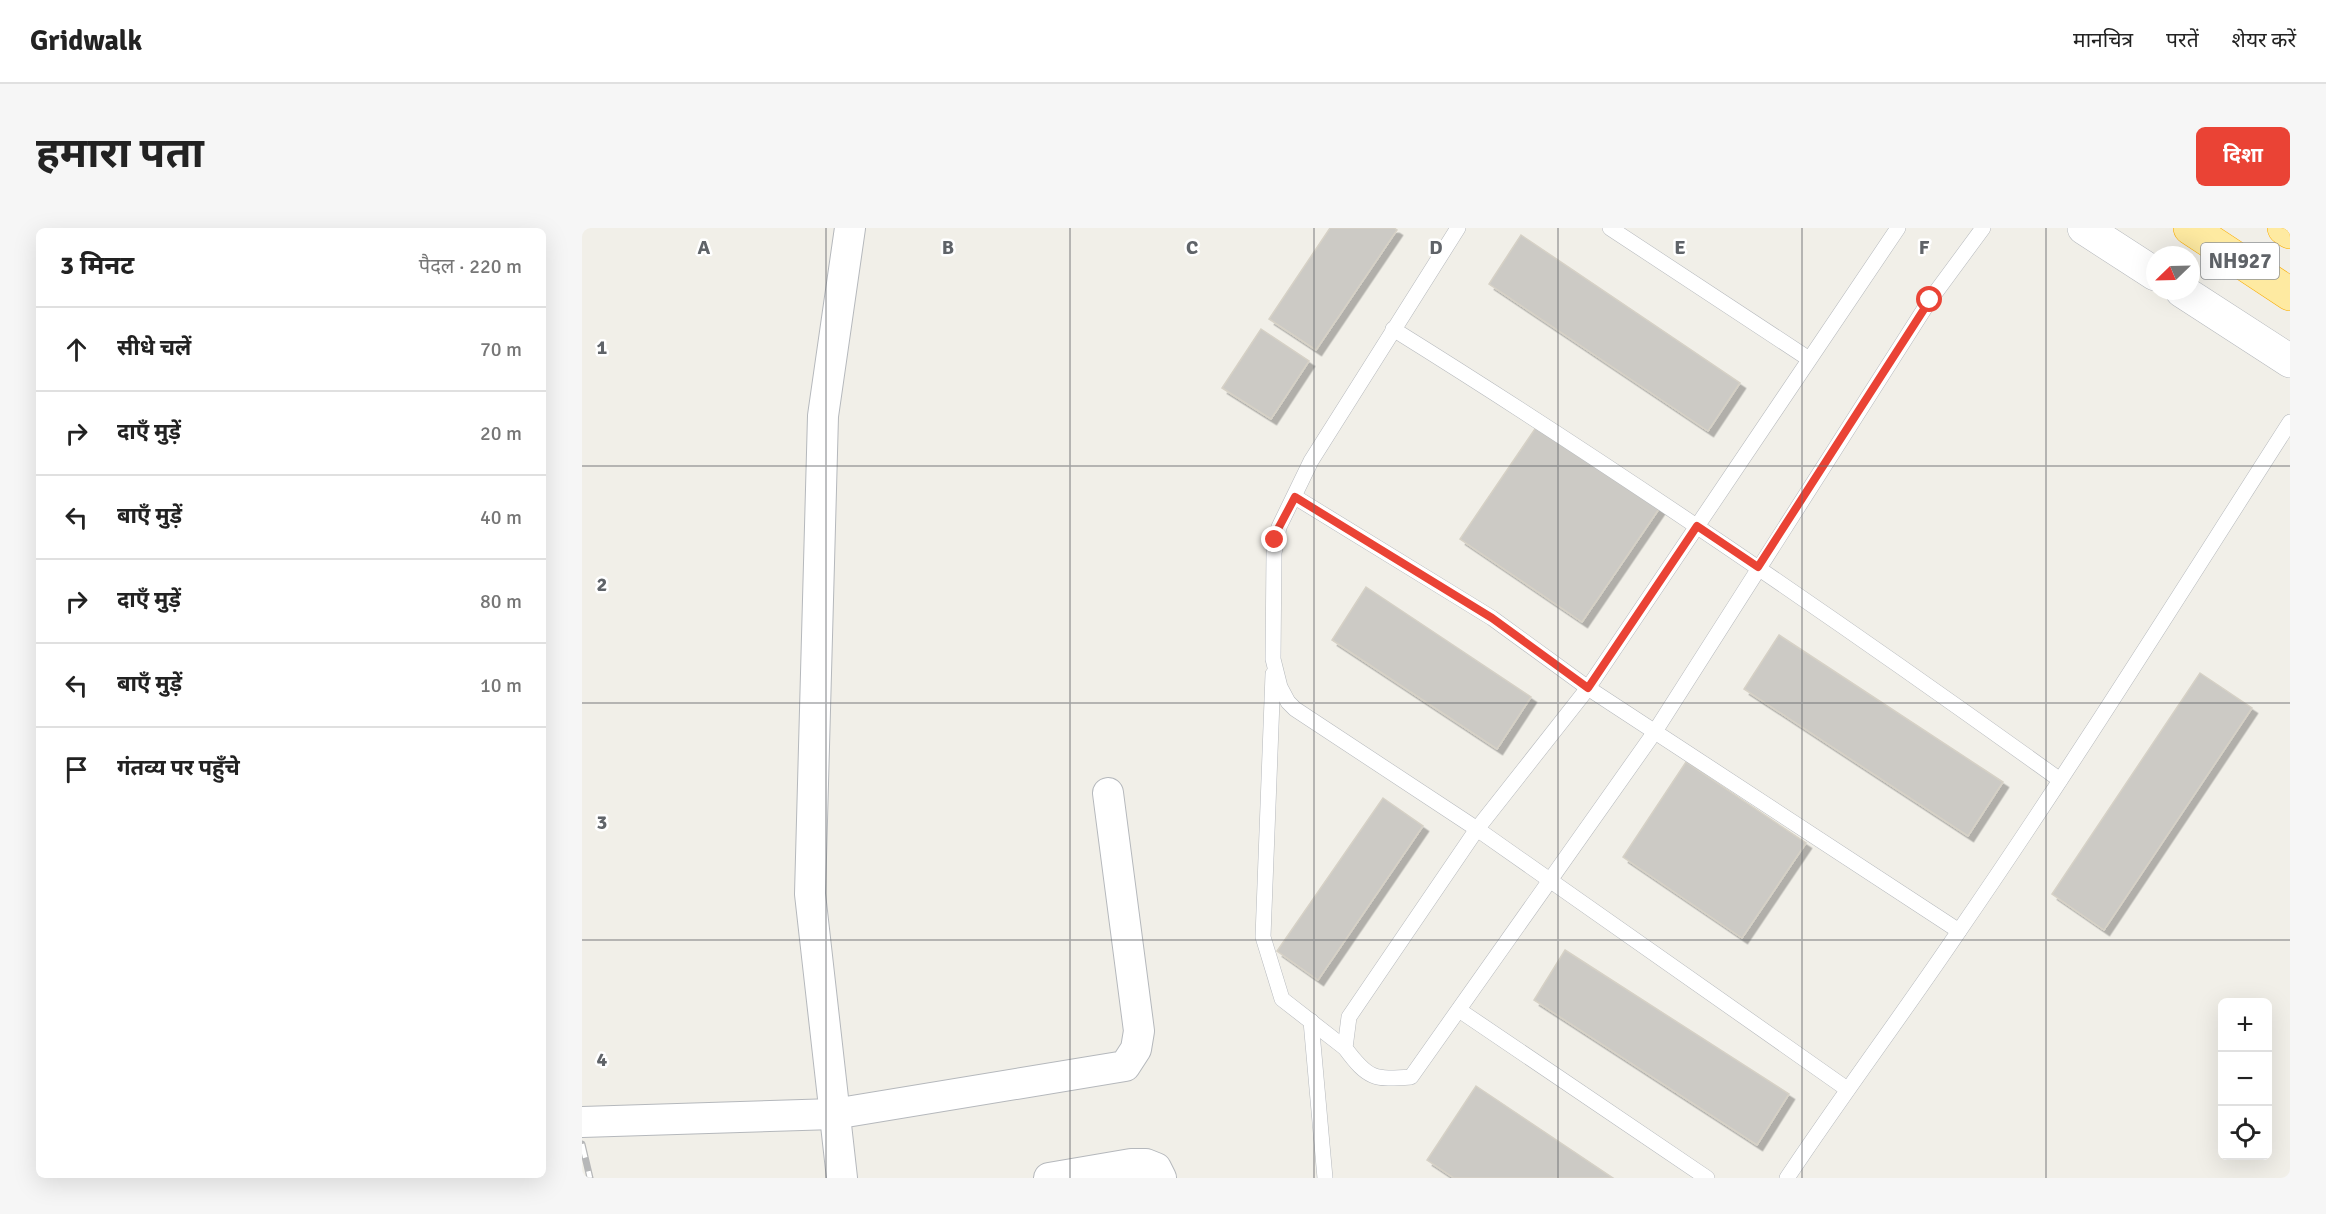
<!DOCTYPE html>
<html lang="hi">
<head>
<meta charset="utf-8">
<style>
  body { margin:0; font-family:Signika,"Noto Sans Devanagari",sans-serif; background:#f6f6f6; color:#222 }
  .controls { position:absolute; right:18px; bottom:18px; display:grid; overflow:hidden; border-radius:9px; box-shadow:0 6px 24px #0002 }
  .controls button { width:54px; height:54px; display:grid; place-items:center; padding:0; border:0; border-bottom:2px solid #e0e0e0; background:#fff; color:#222; font:30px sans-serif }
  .compass { position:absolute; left:1564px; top:18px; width:54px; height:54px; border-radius:50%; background:#fff; box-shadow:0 6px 24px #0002; rotate:247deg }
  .stop { position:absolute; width:18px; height:18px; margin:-14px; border:4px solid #ea4335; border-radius:50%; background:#fff }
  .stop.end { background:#ea4335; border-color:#fff; box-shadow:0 2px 6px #0008 }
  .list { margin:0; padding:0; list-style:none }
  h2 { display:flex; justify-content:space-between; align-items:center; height:78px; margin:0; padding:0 24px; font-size:26px }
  h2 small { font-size:20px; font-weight:400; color:#767676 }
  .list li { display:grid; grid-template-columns:39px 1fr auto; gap:18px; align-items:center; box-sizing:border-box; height:84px; padding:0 24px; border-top:2px solid #e0e0e0 }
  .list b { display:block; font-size:22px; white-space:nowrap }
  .list em { font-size:20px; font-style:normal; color:#767676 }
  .icon { flex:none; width:33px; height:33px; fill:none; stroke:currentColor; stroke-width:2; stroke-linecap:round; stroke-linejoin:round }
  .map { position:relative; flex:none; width:1708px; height:950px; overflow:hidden; border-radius:9px }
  header { display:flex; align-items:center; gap:36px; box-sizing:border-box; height:84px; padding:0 30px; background:#fff; border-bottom:2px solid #e0e0e0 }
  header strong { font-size:28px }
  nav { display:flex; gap:33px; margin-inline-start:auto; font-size:21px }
  .intro { display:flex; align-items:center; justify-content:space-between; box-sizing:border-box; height:144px; padding:0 36px }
  h1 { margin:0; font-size:42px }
  .button { padding:15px 27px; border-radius:9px; background:#ea4335; color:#fff; font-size:21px; font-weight:700 }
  main { display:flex; gap:36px; padding:0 36px }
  aside { flex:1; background:#fff; border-radius:9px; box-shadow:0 6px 24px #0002 }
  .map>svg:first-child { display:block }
  .building { fill:#cccac5; stroke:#d6d1c6; stroke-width:1.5; filter:url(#shadow) }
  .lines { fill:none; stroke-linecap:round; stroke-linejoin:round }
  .service-casing { stroke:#b5b8bc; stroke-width:16 }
  .minor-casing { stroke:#b5b8bc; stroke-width:32 }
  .tertiary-casing { stroke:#b5b8bc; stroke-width:34 }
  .trunk-casing { stroke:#f9ab00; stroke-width:34 }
  .service { stroke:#fff; stroke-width:15 }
  .minor { stroke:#fff; stroke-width:30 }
  .tertiary { stroke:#fff; stroke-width:33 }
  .trunk { stroke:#feeaa1; stroke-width:33 }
  .rail-casing { stroke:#b6b7b8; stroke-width:7 }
  .rail { stroke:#fff; stroke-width:4.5; stroke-dasharray:14; stroke-linecap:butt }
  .route { stroke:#ea4335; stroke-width:8 }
  .grid { fill:none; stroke:#5f6368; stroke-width:1.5; stroke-opacity:0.55 }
  .labels { text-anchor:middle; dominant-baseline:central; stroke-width:5; stroke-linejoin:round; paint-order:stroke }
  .shield { fill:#fff; stroke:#8f9295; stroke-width:1.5 }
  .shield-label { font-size:21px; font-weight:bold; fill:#5f6368 }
  .grid-label { font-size:20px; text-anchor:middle; font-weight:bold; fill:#5f6368; stroke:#fff; stroke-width:5; stroke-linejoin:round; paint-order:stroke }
</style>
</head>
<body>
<header>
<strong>Gridwalk</strong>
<nav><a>मानचित्र</a><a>परतें</a><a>शेयर करें</a></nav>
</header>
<div class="intro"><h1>हमारा पता</h1><a class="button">दिशा</a></div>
<main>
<aside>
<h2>3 मिनट<small>पैदल · 220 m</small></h2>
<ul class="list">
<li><svg class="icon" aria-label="ahead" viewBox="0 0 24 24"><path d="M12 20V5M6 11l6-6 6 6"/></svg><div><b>सीधे चलें</b></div><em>70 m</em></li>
<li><svg class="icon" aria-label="right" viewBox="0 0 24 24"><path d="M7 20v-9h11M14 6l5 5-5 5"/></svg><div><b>दाएँ मुड़ें</b></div><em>20 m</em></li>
<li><svg class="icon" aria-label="left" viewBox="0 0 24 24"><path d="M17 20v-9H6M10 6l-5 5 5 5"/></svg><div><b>बाएँ मुड़ें</b></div><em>40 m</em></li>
<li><svg class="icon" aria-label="right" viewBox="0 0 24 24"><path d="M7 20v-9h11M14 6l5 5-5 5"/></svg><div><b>दाएँ मुड़ें</b></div><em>80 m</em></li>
<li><svg class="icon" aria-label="left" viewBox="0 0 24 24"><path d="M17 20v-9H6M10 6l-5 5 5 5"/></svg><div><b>बाएँ मुड़ें</b></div><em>10 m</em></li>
<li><svg class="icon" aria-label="arrive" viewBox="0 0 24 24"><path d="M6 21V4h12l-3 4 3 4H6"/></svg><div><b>गंतव्य पर पहुँचे</b></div></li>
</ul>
</aside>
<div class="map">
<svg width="1708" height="950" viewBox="0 0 1708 950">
  <defs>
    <filter id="shadow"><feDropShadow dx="5.5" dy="5.5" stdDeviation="0" flood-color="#0004"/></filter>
  </defs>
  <rect width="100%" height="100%" fill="#f1efe8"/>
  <!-- building -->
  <g class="building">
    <path d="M748,0h64l3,2 -81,120 -47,-31z"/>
    <path d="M939,7l219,148 -32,48 -219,-147z"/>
    <path d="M679,101l48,32 -38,58 -49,-31z"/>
    <path d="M957,195l122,83 -79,116 -122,-83z"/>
    <path d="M784,359l165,110 -34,52 -165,-109z"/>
    <path d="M1197,407l224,147 -35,54 -224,-147z"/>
    <path d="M1618,445l52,35 -148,222 -52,-36z"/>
    <path d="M1104,534l120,81 -64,95 -119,-81z"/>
    <path d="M801,570l40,28 -105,154 -41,-29z"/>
    <path d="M983,722l224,144 -32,51 -223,-145z"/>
    <path d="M894,858l137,92h-159l-27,-18z"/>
  </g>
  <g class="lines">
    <defs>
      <g id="service">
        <path d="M876,0l-147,233 -32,66 -5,26 -1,106 7,28 8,15 7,7 182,120 370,260"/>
        <path d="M1028,0l199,131"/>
        <path d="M1316,0l-310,460 -111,141 -128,188 -4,31c23,31 29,32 66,29l243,-344 276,-433 53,-72"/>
        <path d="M811,101c228,142 449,294 667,451"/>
        <path d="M713,269l197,121 96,70 371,243"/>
        <path d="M691,446l-10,263 19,62 63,49"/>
        <path d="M877,782l248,168"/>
        <path d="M729,793l14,157"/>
        <path d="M1205,950c56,-84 116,-164 172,-247 115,-167 222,-339 331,-509"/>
      </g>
      <g id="minor">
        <path d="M0,894l252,-8 291,-48 11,-17 3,-18 -31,-238"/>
        <path d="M260,950l-32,-284 13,-478 27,-188"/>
        <path d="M467,950l82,-14h15l10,4 5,10"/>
      </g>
      <g id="tertiary">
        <path d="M1502,0l71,46"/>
        <path d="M1600,63l108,70"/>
      </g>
      <g id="trunk">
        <path d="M1608,0l100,66"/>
        <path d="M1702,0l6,4"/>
      </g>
    </defs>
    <!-- service casing -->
    <use href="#service" class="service-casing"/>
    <!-- minor casing -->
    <use href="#minor" class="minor-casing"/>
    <!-- tertiary casing -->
    <use href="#tertiary" class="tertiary-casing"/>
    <!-- trunk casing -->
    <use href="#trunk" class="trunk-casing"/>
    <!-- service -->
    <use href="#service" class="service"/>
    <!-- minor -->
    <use href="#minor" class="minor"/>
    <!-- tertiary -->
    <use href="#tertiary" class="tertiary"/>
    <!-- trunk -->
    <use href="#trunk" class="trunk"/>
    <defs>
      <path id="rail" d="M0,916l8,34"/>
    </defs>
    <!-- rail casing -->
    <use href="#rail" class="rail-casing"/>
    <!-- rail -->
    <use href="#rail" class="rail"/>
  </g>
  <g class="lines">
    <!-- route -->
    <path class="route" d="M693,312l4,-13 16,-30 197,121 96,70 109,-162 61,41 172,-267"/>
  </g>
  <!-- grid -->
  <path class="grid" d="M244,0v950M488,0v950M732,0v950M976,0v950M1220,0v950M1464,0v950M0,238h1708M0,475h1708M0,712h1708"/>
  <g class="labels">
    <!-- shield labels -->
    <rect class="shield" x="1619" y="15" width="78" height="36" rx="4.5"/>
    <g class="shield-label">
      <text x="1658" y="33">NH927</text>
    </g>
  </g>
  <g class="grid-label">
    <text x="122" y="26">A</text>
    <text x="366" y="26">B</text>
    <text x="610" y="26">C</text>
    <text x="854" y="26">D</text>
    <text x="1098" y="26">E</text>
    <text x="1342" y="26">F</text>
    <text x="20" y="126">1</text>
    <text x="20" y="363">2</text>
    <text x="20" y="601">3</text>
    <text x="20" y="838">4</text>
  </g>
</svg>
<div class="controls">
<button>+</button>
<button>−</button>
<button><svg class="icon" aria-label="locate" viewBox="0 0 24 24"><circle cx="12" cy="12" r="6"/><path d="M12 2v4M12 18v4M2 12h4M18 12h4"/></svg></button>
</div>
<svg class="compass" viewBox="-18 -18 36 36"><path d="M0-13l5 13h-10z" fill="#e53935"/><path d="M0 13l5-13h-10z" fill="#767676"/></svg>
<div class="stop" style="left:1348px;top:72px"></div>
<div class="stop end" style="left:693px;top:312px"></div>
</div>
</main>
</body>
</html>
